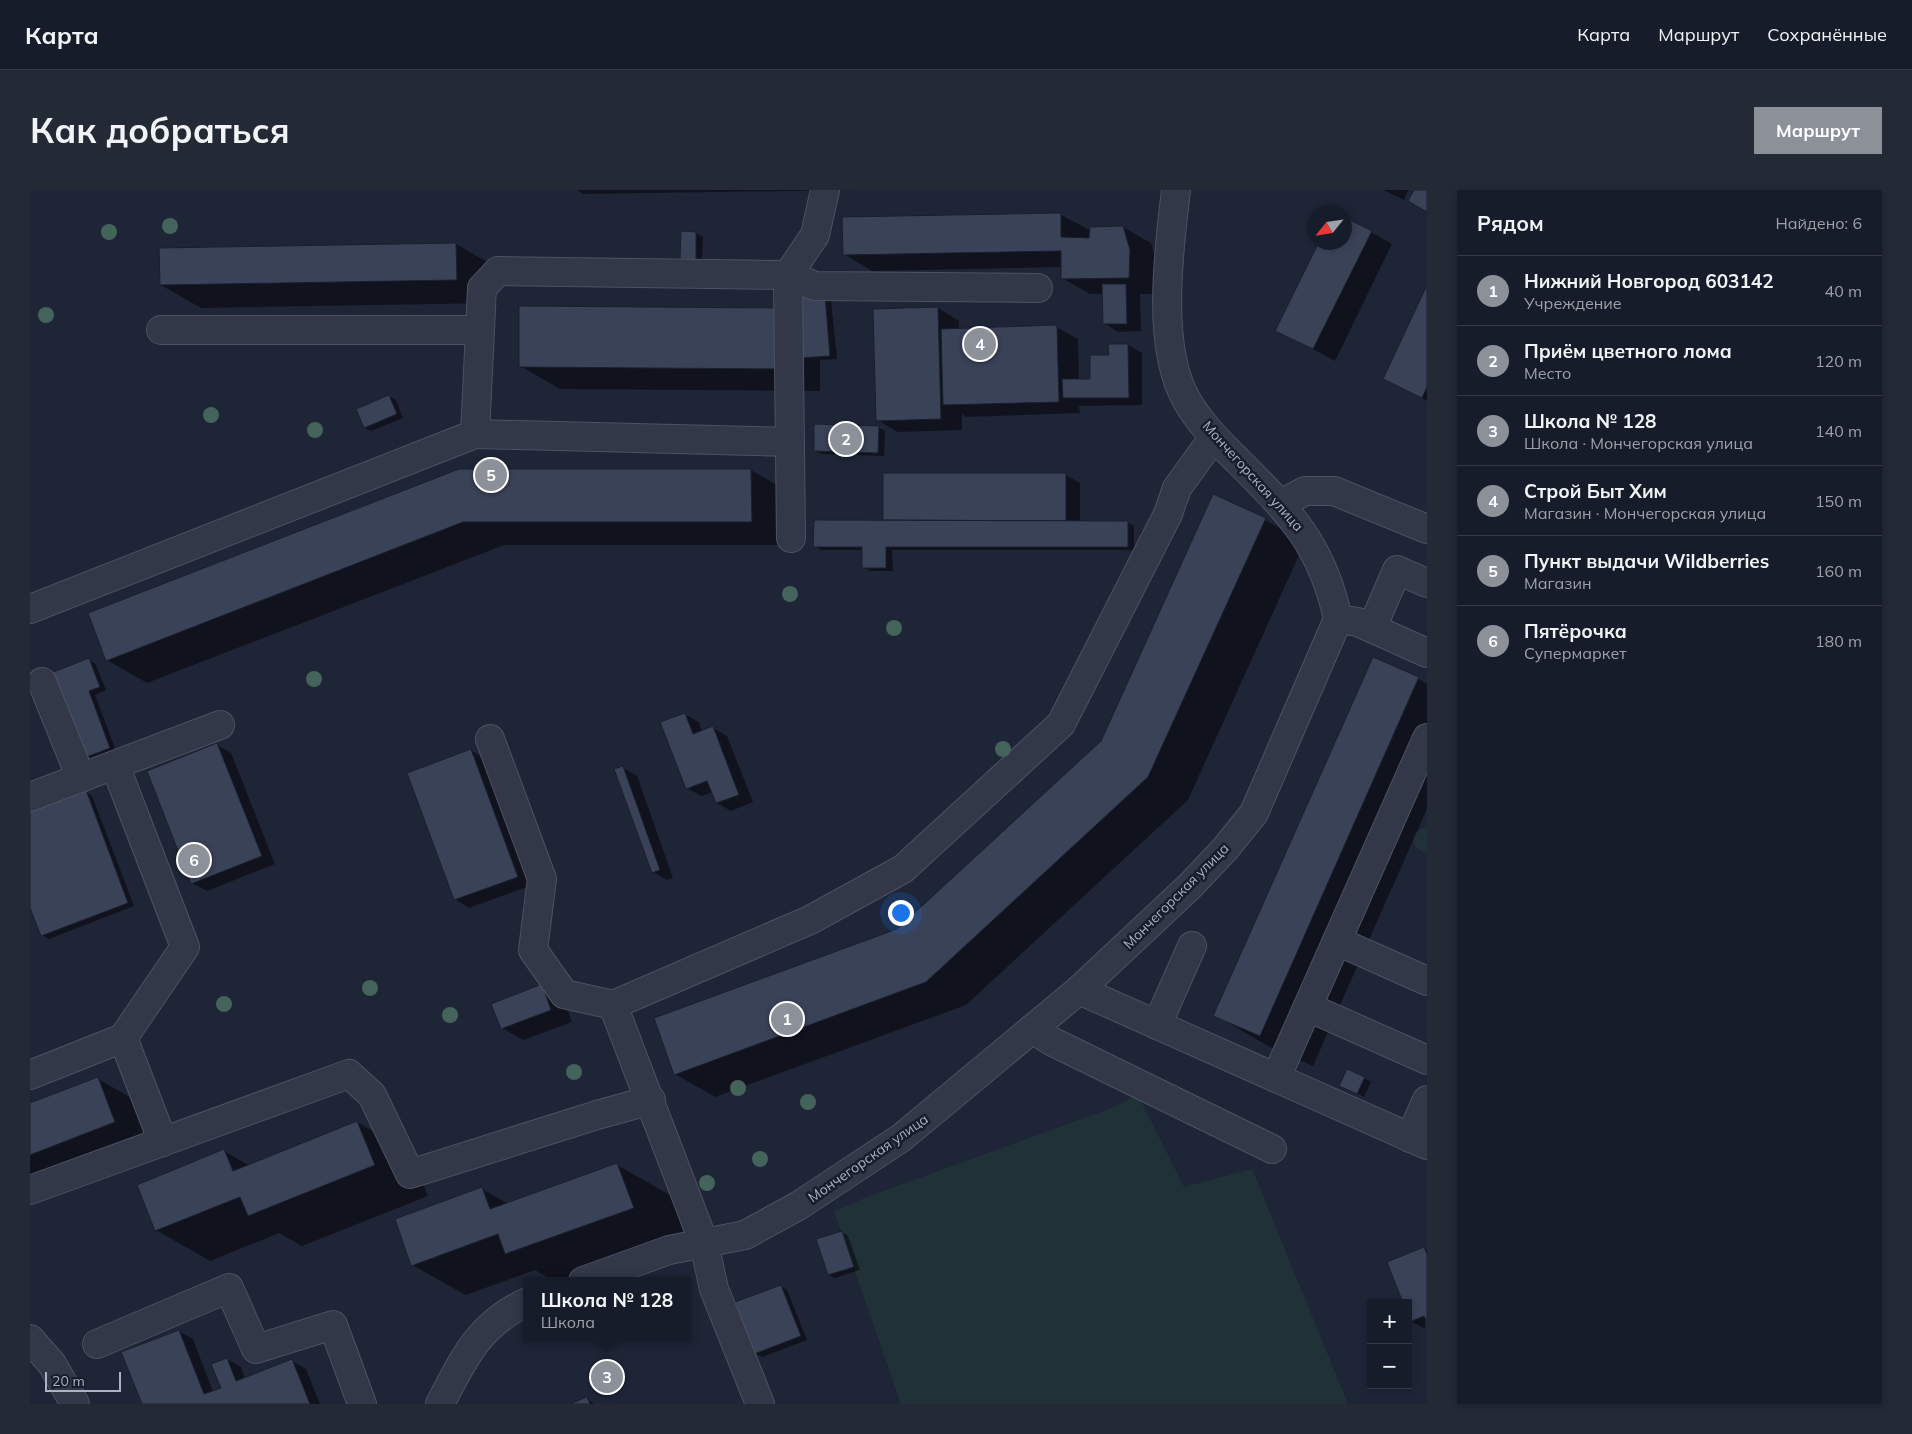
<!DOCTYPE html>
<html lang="ru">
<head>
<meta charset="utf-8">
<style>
  body { margin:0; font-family:Mulish,sans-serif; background:#232935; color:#f1f3f6 }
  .controls { position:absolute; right:15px; bottom:15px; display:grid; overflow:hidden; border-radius:0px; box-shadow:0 2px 8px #0003 }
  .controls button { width:45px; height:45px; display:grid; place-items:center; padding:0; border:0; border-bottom:1px solid #353a46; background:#161c29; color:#f1f3f6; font:25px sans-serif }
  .compass { position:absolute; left:1277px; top:15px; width:45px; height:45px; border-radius:50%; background:#161c29; box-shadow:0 2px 8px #0003; rotate:240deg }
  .scale { position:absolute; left:15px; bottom:12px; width:76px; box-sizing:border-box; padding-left:5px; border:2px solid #acb2c5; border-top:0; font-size:14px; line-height:18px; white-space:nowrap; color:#acb2c5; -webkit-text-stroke:4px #181d2c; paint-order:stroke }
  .you { position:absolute; left:870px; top:722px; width:18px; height:18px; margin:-12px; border:4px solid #fff; border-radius:50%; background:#1a73e8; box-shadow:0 0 0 8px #1a73e833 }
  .badge { display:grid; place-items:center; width:32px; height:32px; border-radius:50%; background:#8c9099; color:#fff; font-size:16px; font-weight:700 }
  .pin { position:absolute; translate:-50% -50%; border:2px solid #fff; box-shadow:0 1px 5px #0006 }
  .popup { position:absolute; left:493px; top:1087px; width:168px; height:65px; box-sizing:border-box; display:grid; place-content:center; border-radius:0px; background:#161c29; filter:drop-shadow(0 1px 4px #0005); font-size:16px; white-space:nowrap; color:#9ea1a8 }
  .popup b { font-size:19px; color:#f1f3f6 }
  .popup::after { content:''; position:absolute; left:50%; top:100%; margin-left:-10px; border:10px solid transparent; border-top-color:#161c29 }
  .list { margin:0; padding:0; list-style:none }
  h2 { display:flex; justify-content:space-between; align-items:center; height:65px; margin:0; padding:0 20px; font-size:21px }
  h2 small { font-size:16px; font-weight:400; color:#9ea1a8 }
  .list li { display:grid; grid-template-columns:32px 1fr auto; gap:15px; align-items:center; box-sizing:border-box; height:70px; padding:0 20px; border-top:1px solid #353a46 }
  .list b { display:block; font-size:19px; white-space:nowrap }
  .list p { margin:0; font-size:16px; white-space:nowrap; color:#9ea1a8 }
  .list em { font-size:16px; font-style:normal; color:#9ea1a8 }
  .map { position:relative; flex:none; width:1397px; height:1214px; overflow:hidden; border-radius:0px }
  header { display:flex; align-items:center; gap:30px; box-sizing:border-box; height:70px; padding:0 25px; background:#161c29; border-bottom:1px solid #353a46 }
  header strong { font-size:24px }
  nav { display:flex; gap:28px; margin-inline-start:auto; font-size:18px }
  .intro { display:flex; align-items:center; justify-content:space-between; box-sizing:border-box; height:120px; padding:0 30px }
  h1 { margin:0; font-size:35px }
  .button { padding:12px 22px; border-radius:0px; background:#8c9099; color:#fff; font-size:18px; font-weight:700 }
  main { display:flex; gap:30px; padding:0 30px }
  aside { flex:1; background:#161c29; border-radius:0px; box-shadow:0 2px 8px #0003 }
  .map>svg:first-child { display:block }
  .green { fill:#203238 }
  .shadow { fill:#0007 }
  .building { fill:#3a4258; stroke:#1a1f2e }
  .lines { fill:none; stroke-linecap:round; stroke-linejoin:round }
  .minor-casing { stroke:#4d5263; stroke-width:30 }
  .minor { stroke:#323848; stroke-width:28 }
  .tree { fill:#44635a }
  .labels { text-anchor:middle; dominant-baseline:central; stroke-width:5; stroke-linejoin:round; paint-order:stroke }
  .street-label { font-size:14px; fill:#acb2c5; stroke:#181d2c }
</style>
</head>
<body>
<header>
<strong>Карта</strong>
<nav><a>Карта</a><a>Маршрут</a><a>Сохранённые</a></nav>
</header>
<div class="intro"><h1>Как добраться</h1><a class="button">Маршрут</a></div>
<main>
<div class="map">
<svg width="1397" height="1214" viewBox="0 0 1397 1214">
  <rect width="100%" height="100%" fill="#1e2537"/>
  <!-- green -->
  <g class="green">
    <path d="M1392,638l5,1v25c-9,-4 -15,-8 -14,-19z"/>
    <path d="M1108,905l46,92 68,-18 96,235h-447l-67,-193 33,-14 242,-88z"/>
  </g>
  <!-- shadow -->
  <g class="shadow">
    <path d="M547,0h281l-275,4z"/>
    <path d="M1353,0h25l-4,10z"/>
    <path d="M1030,24l31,17 32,-4 28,16 7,24 -2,27h-16l1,37 -23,1 -14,-9v-29h-14l-28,-16v-11l-190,4 -28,-17z"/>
    <path d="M652,42l14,1 7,4 -1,26 -14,-1 -7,-4z"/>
    <path d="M1341,42l21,12 -57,117 -58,-31 67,-88z"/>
    <path d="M426,54l40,23 1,36 -296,5 -40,-23z"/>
    <path d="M1397,98v113l-43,-23z"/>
    <path d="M770,101l31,8 6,60 -17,1v31l-260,-2 -40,-23 260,-57z"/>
    <path d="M908,118l21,13v8l97,-2 22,12 1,41h12l19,-24 18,-11 14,8v52l-63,1 1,7 -114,4 -4,-3v16l-64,2 -21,-12z"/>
    <path d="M359,206l7,4 7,18 -32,13 -6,-3z"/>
    <path d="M848,237l7,4 -1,25 -62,-2 -7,-3z"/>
    <path d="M430,280h291l40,23v52h-287l-357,138 -40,-23z"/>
    <path d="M854,284l182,1 14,8v39h47l7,4v24h-242l1,21h-23l-6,-4v-17h-43l-6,-4 69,-24z"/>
    <path d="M1235,330l40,22 -117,258 -222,205 -251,92 -40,-23 222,-144 205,-188z"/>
    <path d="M59,470l6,3 11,27 -11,5 21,56 -24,10 -7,-4z"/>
    <path d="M1388,489l9,5v125l-114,257 -45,-20 -53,-31z"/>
    <path d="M654,524l15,8 3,10 11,-4 14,8 26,66 -22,9 -14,-8 -4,-11 -12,4 -14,-8z"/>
    <path d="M187,555l14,8 44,111 -68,27 -15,-8z"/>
    <path d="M441,560l14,9 47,126 -63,23 -14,-9z"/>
    <path d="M593,578l14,8 36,102 -6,2 -14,-8z"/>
    <path d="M56,602l6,4 42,110 -85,33 -7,-4 -12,-31v-91z"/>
    <path d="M512,796l21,12 9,24 -49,18 -21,-12z"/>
    <path d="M1334,888l7,4 -7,15 -16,-8z"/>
    <path d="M68,889l53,30 17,44 -125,48 -13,-7v-89z"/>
    <path d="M327,932l54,31 17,43 -126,50 -23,-13 -69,28 -54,-31 68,-79 26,15z"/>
    <path d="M587,975l53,30 16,44 -117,42h-16l-18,-11 -69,25 -54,-30 70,-76 26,15z"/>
    <path d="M812,1042l6,4 12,34 -25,8 -6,-3z"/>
    <path d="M1394,1059l3,1 -2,79 -14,-8 -3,-8v-10z"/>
    <path d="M750,1096l7,4 20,50 -45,17 -7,-4z"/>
    <path d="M148,1141l15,8 20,53 9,-4 5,-29 14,8 4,12 47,-18 14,8 14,35h-177z"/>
    <path d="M557,1209l7,5h-21z"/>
  </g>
  <!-- building -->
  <g class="building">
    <path d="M1384,0h13v22l-19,-11z"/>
    <path d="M1031,23v24l28,1 1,-11 33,-1 7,24 -1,28 -68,1v-28l-218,4 -1,-38z"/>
    <path d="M1314,27l28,14 -59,118 -38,-18 44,-89h25z"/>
    <path d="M651,41l15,1v28l-16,-1z"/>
    <path d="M426,53l1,37 -297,5 -1,-37z"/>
    <path d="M1072,94h24l1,40h-24z"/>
    <path d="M1397,95v102l-5,11 -39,-19z"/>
    <path d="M769,100l26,4 5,62 -30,2z"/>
    <path d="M489,116l261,2v61l-261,-2z"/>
    <path d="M908,117l3,112 -65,2 -3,-112z"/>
    <path d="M1027,135l2,77 -116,3 -2,-76z"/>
    <path d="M1078,154h20l1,54h-66l-1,-19h28v-24h19z"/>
    <path d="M359,205l8,19 -33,14 -8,-19z"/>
    <path d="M784,234l65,2 -1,27 -64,-2z"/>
    <path d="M429,279h292l1,53h-289l-357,139 -18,-48z"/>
    <path d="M853,283h183v48l-183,-1z"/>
    <path d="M1183,304l53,24 -118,259 -222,205 -252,93 -20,-57 243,-89 204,-188z"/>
    <path d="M784,330l314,1v26h-242v21h-24v-21h-49z"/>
    <path d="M1343,467l46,20 -159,359 -47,-20z"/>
    <path d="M59,468l11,29 -11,4 21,57 -26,10 -33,-85z"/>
    <path d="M655,523l8,21 20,-8 26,69 -23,8 -9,-22 -21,8 -26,-67z"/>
    <path d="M187,553l45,113 -71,28 -44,-113z"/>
    <path d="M441,559l47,128 -64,23 -47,-127z"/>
    <path d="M593,576l37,104 -8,3 -38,-104z"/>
    <path d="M56,600l42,113 -87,33 -11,-28v-96z"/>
    <path d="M512,794l9,26 -50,19 -10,-25z"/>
    <path d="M1317,879l18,8 -8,17 -18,-8z"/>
    <path d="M68,887l17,45 -85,33v-52z"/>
    <path d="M327,931l18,44 -127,51 -8,-19 -85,34 -18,-46 87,-36 9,22z"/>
    <path d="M587,973l17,45 -129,46 -7,-20 -87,32 -16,-47 87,-32 8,22z"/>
    <path d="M812,1041l12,36 -26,8 -12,-36z"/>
    <path d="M1394,1057l3,7v69l-3,-7 -14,6 -2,-19h-5l-16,-41z"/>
    <path d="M751,1095l20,51 -47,18 -19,-52z"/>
    <path d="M149,1140l25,64 17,-6 -10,-24 16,-6 9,23 56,-22 18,45h-168l-21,-52z"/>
    <path d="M557,1207l3,7h-20z"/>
  </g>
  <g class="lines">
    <defs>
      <g id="minor">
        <path d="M131,140h319"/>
        <path d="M445,244l315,8"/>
        <path d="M1251,314l24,-13h29l93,38"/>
        <path d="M761,348l-3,-263 27,-40 10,-45"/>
        <path d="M0,419l445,-175 7,-146 16,-17 290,4 27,11 223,2"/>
        <path d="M1308,429l20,3 69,31"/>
        <path d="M1342,438l25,-58 30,13"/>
        <path d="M12,492l39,96"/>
        <path d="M460,549l52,140 -9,71 31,44 49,11"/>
        <path d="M85,575l70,182 -62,91"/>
        <path d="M0,607l190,-72"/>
        <path d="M1307,751l90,40"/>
        <path d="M1049,800l348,155"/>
        <path d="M1278,817l119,53"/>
        <path d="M1127,835l35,-79"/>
        <path d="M1002,839l21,13 219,107"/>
        <path d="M0,885l93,-37 40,104"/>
        <path d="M1246,888l151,-340"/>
        <path d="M1380,948l17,-38"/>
        <path d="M0,1000l319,-116 23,21 38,79 187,-59 54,-15"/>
        <path d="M553,1091l86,-31 76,-15 53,-29 103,-68 178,-148 111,-104 35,-37 29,-36 84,-194c-16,-74 -47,-105 -99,-157 -19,-19 -40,-39 -53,-63 -30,-54 -17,-150 -10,-209"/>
        <path d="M0,1149l22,25 23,40"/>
        <path d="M67,1154l132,-56 27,61 77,-24 29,79"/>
        <path d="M410,1214c24,-46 38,-79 87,-102"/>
        <path d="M730,1214l-46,-115 -10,-46 -91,-238 197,-85 93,-51 158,-145 107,-210 9,-26 37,-51"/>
      </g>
    </defs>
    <!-- minor casing -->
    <use href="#minor" class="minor-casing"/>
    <!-- minor -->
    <use href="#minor" class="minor"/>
  </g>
  <!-- trees -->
  <g class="tree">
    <circle cx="140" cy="36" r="8"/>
    <circle cx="79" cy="42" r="8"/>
    <circle cx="16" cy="125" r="8"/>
    <circle cx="181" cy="225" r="8"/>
    <circle cx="285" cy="240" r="8"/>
    <circle cx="760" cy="404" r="8"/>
    <circle cx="864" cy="438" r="8"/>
    <circle cx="284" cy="489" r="8"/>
    <circle cx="973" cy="559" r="8"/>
    <circle cx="340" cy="798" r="8"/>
    <circle cx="194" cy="814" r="8"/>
    <circle cx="420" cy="825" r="8"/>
    <circle cx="544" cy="882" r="8"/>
    <circle cx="708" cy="898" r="8"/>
    <circle cx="778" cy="912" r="8"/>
    <circle cx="730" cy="969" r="8"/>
    <circle cx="677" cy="993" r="8"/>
  </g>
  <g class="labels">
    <!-- street labels -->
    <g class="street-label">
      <text transform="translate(1223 286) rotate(48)">Мончегорская улица</text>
      <text transform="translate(1146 706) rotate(-45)">Мончегорская улица</text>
      <text transform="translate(838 968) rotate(-35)">Мончегорская улица</text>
    </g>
  </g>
</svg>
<div class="controls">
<button>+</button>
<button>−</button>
</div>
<svg class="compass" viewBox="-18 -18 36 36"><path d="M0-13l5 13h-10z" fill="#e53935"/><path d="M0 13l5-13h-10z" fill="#9ea1a8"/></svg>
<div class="scale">20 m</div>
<div class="you"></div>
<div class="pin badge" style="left:757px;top:829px">1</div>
<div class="pin badge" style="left:816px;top:249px">2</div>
<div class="pin badge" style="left:577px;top:1187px">3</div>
<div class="popup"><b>Школа № 128</b>Школа</div>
<div class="pin badge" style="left:950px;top:154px">4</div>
<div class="pin badge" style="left:461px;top:285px">5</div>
<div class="pin badge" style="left:164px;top:670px">6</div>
</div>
<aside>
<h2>Рядом<small>Найдено: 6</small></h2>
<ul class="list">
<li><span class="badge">1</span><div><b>Нижний Новгород 603142</b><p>Учреждение</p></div><em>40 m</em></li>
<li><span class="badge">2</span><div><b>Приём цветного лома</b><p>Место</p></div><em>120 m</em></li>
<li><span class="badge">3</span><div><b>Школа № 128</b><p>Школа · Мончегорская улица</p></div><em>140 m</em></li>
<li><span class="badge">4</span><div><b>Строй Быт Хим</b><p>Магазин · Мончегорская улица</p></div><em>150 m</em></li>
<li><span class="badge">5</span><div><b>Пункт выдачи Wildberries</b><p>Магазин</p></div><em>160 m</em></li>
<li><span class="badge">6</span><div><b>Пятёрочка</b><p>Супермаркет</p></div><em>180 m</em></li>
</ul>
</aside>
</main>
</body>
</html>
